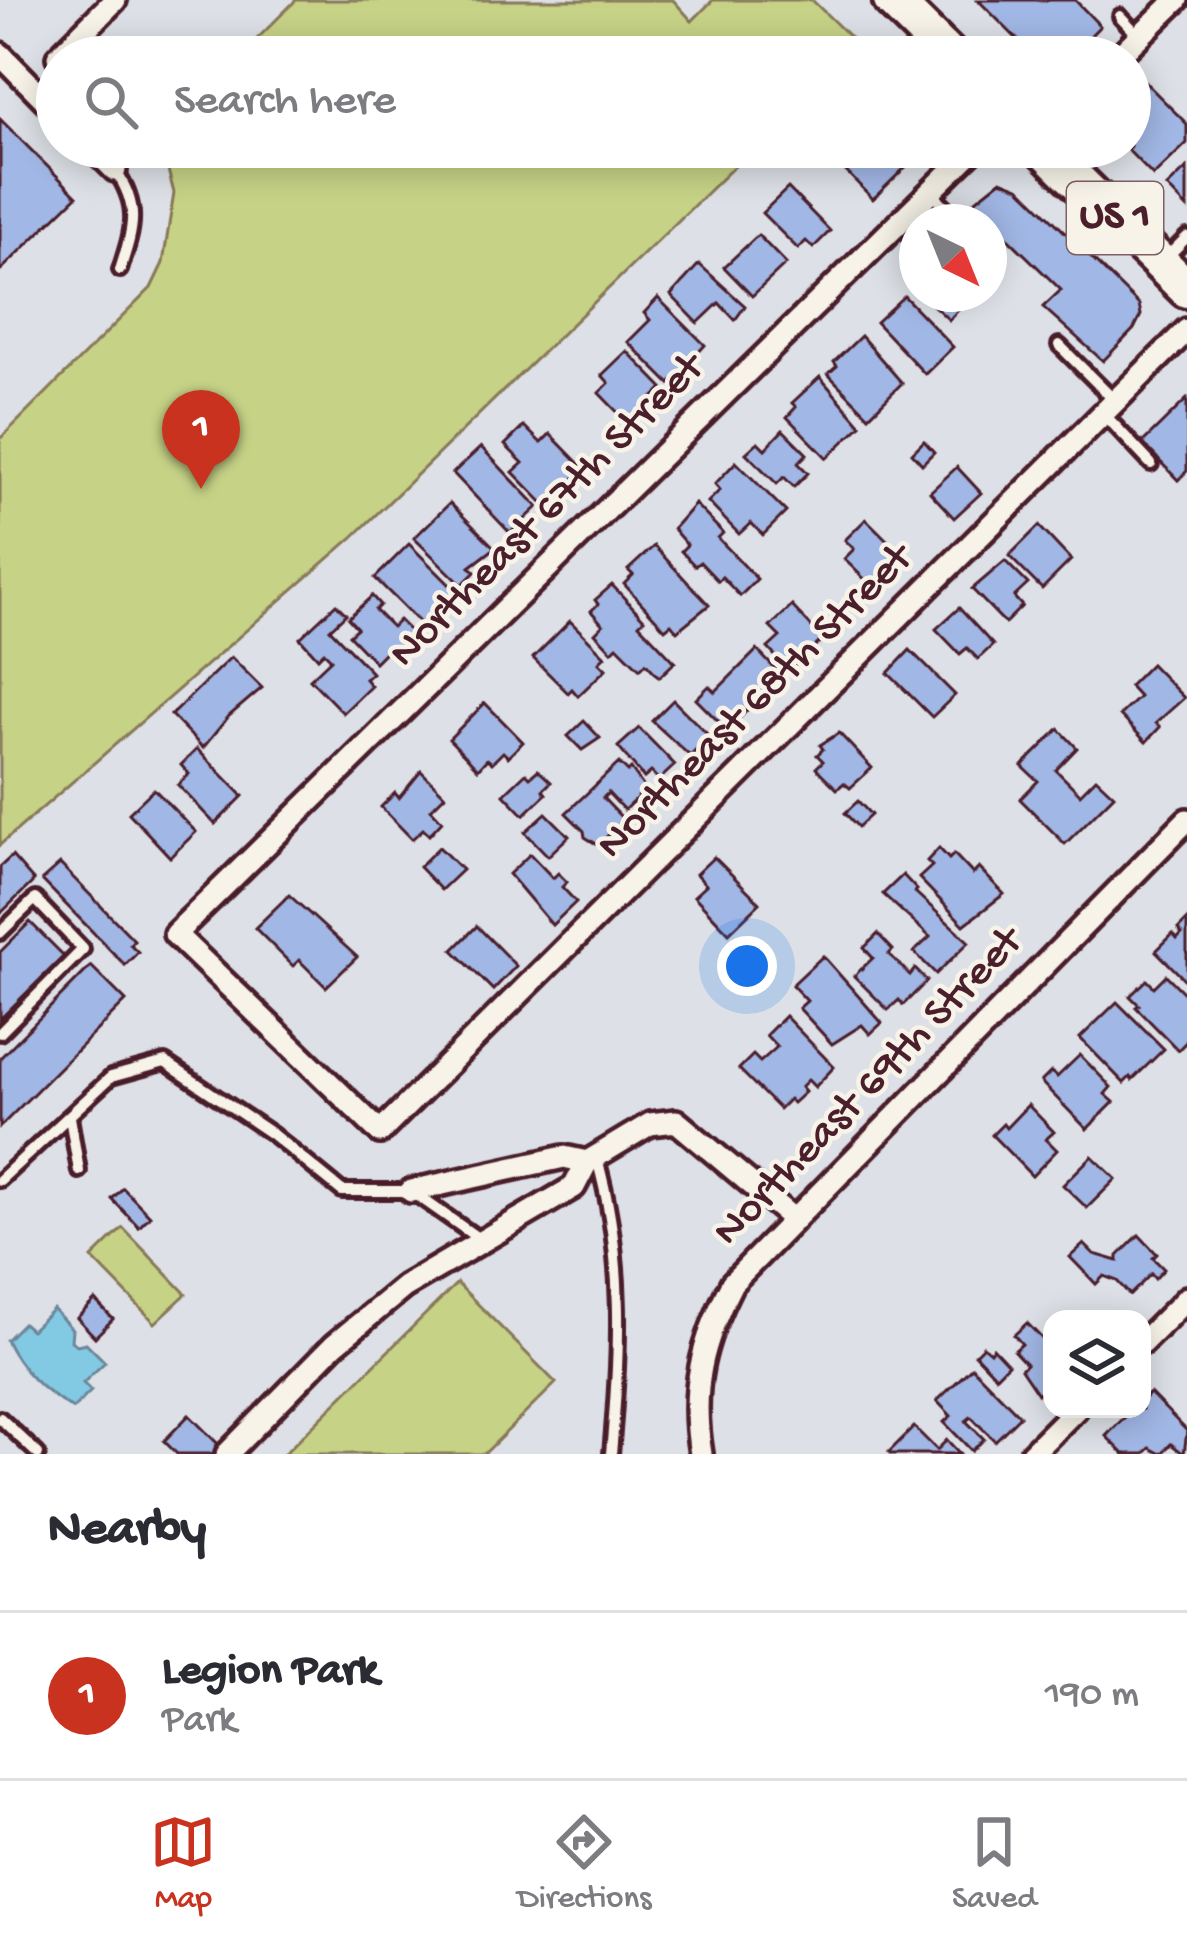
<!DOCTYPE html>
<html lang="en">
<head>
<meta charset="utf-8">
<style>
  body { margin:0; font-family:"Gochi Hand",sans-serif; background:#f2f2f3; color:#2b2b33 }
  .controls { position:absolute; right:36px; bottom:36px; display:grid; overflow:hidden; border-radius:24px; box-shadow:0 6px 30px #0003 }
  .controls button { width:108px; height:108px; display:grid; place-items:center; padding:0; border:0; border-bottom:3px solid #e1e1e2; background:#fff; color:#2b2b33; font:60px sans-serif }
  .compass { position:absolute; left:899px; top:204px; width:108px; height:108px; border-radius:50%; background:#fff; box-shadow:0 6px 30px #0003; rotate:137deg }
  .you { position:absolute; left:747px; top:966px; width:42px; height:42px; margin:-30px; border:9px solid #fff; border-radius:50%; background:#1a73e8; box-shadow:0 0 0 18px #1a73e833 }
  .badge { display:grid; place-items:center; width:78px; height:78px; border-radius:50%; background:#c8321e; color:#fff; font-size:39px; font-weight:700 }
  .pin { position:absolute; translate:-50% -99px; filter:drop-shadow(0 3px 6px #0008) }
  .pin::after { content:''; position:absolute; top:63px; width:42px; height:36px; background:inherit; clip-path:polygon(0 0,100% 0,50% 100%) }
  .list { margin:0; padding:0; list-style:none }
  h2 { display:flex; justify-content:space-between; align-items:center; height:156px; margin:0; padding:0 48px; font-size:51px }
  h2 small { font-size:39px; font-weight:400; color:#7c7c81 }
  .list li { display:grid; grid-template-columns:78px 1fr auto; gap:36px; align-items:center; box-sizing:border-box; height:168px; padding:0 48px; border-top:3px solid #e1e1e2 }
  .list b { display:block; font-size:45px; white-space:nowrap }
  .list p { margin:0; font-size:39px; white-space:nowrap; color:#7c7c81 }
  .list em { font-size:39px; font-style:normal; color:#7c7c81 }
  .icon { flex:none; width:66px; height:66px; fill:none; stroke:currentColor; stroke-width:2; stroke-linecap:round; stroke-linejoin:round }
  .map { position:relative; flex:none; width:1187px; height:1454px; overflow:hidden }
  .search { position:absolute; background:#fff; box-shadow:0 6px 30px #0003; left:36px; right:36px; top:36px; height:132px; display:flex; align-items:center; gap:30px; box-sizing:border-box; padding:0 42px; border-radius:66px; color:#7c7c81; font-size:45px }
  .sheet { height:324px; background:#fff }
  nav { display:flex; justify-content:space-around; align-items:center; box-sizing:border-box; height:168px; border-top:3px solid #e1e1e2; background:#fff; font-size:33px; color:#7c7c81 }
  nav a { display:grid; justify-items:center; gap:6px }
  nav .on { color:#c8321e }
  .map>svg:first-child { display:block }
  .green { fill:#c6d286; stroke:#887858; stroke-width:3 }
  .water { fill:#82cae3; stroke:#6c8699; stroke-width:3 }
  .building { fill:#a1b7e5; stroke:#4a1f2b; stroke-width:3 }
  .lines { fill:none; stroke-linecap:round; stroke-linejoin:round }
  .lane-casing { stroke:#4a1f2b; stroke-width:20 }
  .street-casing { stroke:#4a1f2b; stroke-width:30 }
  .primary-casing { stroke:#4a1f2b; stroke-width:45 }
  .lane { stroke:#f7f3e8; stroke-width:10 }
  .street { stroke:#f7f3e8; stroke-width:21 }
  .primary { stroke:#f7f3e8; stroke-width:36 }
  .labels { text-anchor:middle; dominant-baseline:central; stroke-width:9; stroke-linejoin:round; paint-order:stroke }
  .shield { fill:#f7f3e8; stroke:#7e5f64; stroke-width:3 }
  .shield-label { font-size:42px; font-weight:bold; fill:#4a1f2b }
  .street-label { font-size:45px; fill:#4a1f2b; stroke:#f7f3e8 }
</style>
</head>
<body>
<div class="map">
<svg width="1187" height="1454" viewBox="0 0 1187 1454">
  <rect width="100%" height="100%" fill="#dde1e7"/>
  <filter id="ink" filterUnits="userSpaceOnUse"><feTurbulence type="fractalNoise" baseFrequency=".00833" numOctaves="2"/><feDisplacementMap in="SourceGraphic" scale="24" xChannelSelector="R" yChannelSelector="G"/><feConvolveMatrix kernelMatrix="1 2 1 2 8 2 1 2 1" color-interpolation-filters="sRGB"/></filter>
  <g filter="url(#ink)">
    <!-- green -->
    <g class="green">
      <path d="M296,0h377l19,21 21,-21h99l45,44 -13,13h-605z"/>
      <path d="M162,147h592l-402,391 -352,307v-406l151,-151 12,-25 11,-70z"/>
      <path d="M123,1228l63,66 -31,29 -63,-65z"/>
      <path d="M457,1283l99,100 -72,71h-200z"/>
    </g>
    <!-- water -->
    <path class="water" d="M53,1309l19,20 -1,12 6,4 9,-2 19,19 -22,21 8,8 -18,18c-30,-17 -52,-38 -67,-69l17,-17 8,7z"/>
    <!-- building -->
    <g class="building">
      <path d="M978,0h97l25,26 -31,31h-34z"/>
      <path d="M1144,81l43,43v19l-34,33 -28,-29h5v-53z"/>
      <path d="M0,119l77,77 -77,75z"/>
      <path d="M822,147h104l-53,52z"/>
      <path d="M1187,168v40l-20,-21z"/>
      <path d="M1001,180l18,7 120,118 2,10 -7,14 -31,32 -60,-54 18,-17 -89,-87z"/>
      <path d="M788,188l42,43 -17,17 -7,-7 -8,8 -36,-36z"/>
      <path d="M758,235l28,29 -34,32 -28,-29z"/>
      <path d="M699,264l46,42 -10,14 -16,-17 -21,20 -27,-28z"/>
      <path d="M921,294h52l-24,26z"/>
      <path d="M904,296l49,51 -28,27 -49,-52z"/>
      <path d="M658,298l47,47 -35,39 -42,-42 22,-22 -6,-7z"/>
      <path d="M861,336l41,47 -33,33 -41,-42 9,-8 -3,-4z"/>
      <path d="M627,351l36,37 -36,34 -28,-29 10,-10 -7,-8z"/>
      <path d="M820,377l41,48 -34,33 -40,-41 9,-10 -4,-4z"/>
      <path d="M1187,399v72l-9,9 -36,-37z"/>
      <path d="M524,426l17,17 9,-9 34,35 -38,37 -33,-34 10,-9 -18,-18z"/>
      <path d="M783,430l24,24 -9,9 10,10 -14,14 -10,-10 -7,7 -31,-31 12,-11 7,7z"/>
      <path d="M924,441l10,11 -12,12 -10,-11z"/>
      <path d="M481,447l57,60 -28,26 -57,-60z"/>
      <path d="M736,462l50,50 -23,23 -12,-12 -12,11 -31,-32 12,-12 -5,-6z"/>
      <path d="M957,467l24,26 -27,25 -24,-26z"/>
      <path d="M450,503l45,45 -25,19 5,5 -13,13 -48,-47z"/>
      <path d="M695,504l28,29 -5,5 39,41 -17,17 -18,-19 -4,4 -18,-19 -5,4 -14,-15 6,-6 -14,-16z"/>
      <path d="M866,519l42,42 -30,31 -34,-33 10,-10 -9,-9z"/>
      <path d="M1039,526l32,34 -29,29 -33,-33z"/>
      <path d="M409,544l48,48 -16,16 -4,-4 -5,5 4,5 -13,12 -48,-48z"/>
      <path d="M654,546l55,59 -32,26 -6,-7 -6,5 -41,-45 9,-9 -5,-5z"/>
      <path d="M1005,561l23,23 -14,13 8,9 -17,17 -33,-34z"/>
      <path d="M612,585l32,34 -5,5 36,38 -16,15 -13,-14 -6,6 -23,-23 -5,5 -17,-18 8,-8 -12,-14 7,-7 -3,-4z"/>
      <path d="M372,596l8,9 -5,5 17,17 7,-7 18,18 -21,20 -8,-9 -13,13 -26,-27 8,-7 -9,-10z"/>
      <path d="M336,604l10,10 -16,15 42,44 -7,6 6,7 -28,27 -33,-34 21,-20 -7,-7 -6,6 -18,-20z"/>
      <path d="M792,606l31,33 -34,32 -21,-23 12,-11 -10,-10z"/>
      <path d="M959,608l34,37 -15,14 -11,-11 -7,6 -24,-25z"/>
      <path d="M570,621l35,35 -6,6 7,7 -28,27 -6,-7 -4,4 -35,-35z"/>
      <path d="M757,650l20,21 -7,7 3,4 -45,49 -32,-32 13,-13 6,6z"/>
      <path d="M910,650l45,45 -23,22 -44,-44z"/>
      <path d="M231,657l31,31 -33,28 -26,32 -32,-33z"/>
      <path d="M1151,664l33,34 -28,25 4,4 -14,15 -26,-27 19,-18 -10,-11z"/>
      <path d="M673,700l37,37 -20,19 -38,-35z"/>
      <path d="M485,703l38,39 -15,15 -5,-5 -11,11 -5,-4 -9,10 -29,-30z"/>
      <path d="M584,721l16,17 -18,12 -14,-14z"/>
      <path d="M639,728l36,37 -16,15 -8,-8 -7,6 -26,-31z"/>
      <path d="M1059,729l18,19 -21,22 24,24 16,-16 18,17 -49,49 -45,-45 18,-18 -16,-15z"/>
      <path d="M839,733l33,35 -22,20 -6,-5 -7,6 -21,-21 7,-7 -6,-6 6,-6 -3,-4z"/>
      <path d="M197,749l46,47 -28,28 -37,-39 11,-11 -8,-9z"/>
      <path d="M619,763l9,9 3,-3 17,24 -5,5 -3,-3 -16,15 -16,-17 -5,5 21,22 -26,25 -13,-8 -1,-6 -18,-18z"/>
      <path d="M538,770l13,12 -8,8 3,4 -22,21 -20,-21 22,-21 4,4z"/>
      <path d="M421,771l24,24 -14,14 11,12 -13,14 -6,-6 -11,10 -31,-32 14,-14 4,5z"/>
      <path d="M154,789l42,43 -26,25 -41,-44z"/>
      <path d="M858,801l13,14 -13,12 -13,-14z"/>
      <path d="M546,813l23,23 -21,20 -23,-24z"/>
      <path d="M439,847l23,23 -21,20 -22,-23z"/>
      <path d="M939,848l10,11 5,-5 19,20 6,-6 25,26 -40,31 -45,-47 13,-12 -5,-5z"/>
      <path d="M530,854l23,24 5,-5 9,9 -5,5 14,15 -24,23 -43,-51z"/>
      <path d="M12,856l22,25 -34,33v-47z"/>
      <path d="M714,857l46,46 -31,30 -35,-37 12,-11 -10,-11z"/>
      <path d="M60,864l74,76 -4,4 8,8 -13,13 -83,-85z"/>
      <path d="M903,875l14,15 -2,2 54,50 -33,32 -22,-22 16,-15 -47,-43z"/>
      <path d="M289,895l68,62 -31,30 -27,-27 -6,6 -38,-38z"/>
      <path d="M1187,920v62l-31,-31 17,-17 4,5 5,-5 -4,-5z"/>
      <path d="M30,922l34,34 -64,63v-67z"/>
      <path d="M477,926l39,40 -23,24 -40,-40z"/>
      <path d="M878,934l15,16 -4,4 21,21 5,-6 12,12 -24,24 -4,-5 -11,10 -34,-34 19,-18 -9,-10z"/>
      <path d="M823,956l59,67 -12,11 -8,-9 -30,19 -33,-36 8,-7 -15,-16z"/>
      <path d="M91,966l35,35 -126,126v-69z"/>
      <path d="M1166,975l21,21v45l-9,9 -42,-43 3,-2 -9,-9 17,-16 7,7z"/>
      <path d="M1117,1002l47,47 -32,31 -2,-3 -6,6 -44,-45z"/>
      <path d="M785,1016l49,51 -19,20 -7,-7 -7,7 4,5 -12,11 -4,-4 -10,10 -40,-40 14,-14 7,7 17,-15 -11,-12z"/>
      <path d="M1080,1055l31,32 -6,7 9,8 -27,27 -46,-47 10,-10 6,5z"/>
      <path d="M1028,1105l26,27 -8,7 11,11 -25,26 -40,-41 11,-11 3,4z"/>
      <path d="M1092,1156l24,23 -29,29 -24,-23z"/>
      <path d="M123,1188l27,28 -11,11 -27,-28z"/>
      <path d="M1139,1235l18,19 -4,4 11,11 -9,10 -4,-5 -21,21 -13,-14 -13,-5 -8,8 -26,-27 14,-13 10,10 24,7v-5z"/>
      <path d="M95,1300l18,19 -18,18 -18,-19z"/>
      <path d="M1027,1323l25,26 -4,5 4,4v14l-6,5 5,6 -13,11 -17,-25 5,-5 -12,-13 8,-7 -8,-9z"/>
      <path d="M983,1346l7,6 3,-4 15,16 -12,12 -21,-22z"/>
      <path d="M972,1367l48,49 -25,25 -24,-24 -5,4 18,18 -12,12 -28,-29 7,-6 -14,-15z"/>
      <path d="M1150,1393l37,38 -3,23 -13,-10 -10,10 -11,-6 -6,6h-20l-18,-18 27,-27h9v-9z"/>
      <path d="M189,1415l35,35 -3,4h-44l-13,-13z"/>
      <path d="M914,1427l23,23 10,-10 13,14h-69l-2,-2z"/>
    </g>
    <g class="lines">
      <defs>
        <g id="lane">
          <path d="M1120,16l19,20"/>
          <path d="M115,170c26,38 18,59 5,100"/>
          <path d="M932,193l29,29"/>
          <path d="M1164,260l23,-23"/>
          <path d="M1059,345l56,56"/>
          <path d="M1103,413l48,51"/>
          <path d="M0,933l35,-34 48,50 -83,84"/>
          <path d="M70,1117l9,54"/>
          <path d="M597,1159c28,97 23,196 14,295"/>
          <path d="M0,1180l111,-103 54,-15 107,72 70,57h69l71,50"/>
          <path d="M0,1418l38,36"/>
        </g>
        <g id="street">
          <path d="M0,54l57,58"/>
          <path d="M58,57l57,-57"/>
          <path d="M1118,57l59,-57"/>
          <path d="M92,147l23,23"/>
          <path d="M976,147l-801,787 205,198 807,-802"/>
          <path d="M411,1191l153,-34 23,5 63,-38 26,-3 116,97"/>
          <path d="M1142,1343l45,-45"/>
          <path d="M227,1454l107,-109 70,-58 170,-100 13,-25"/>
          <path d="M701,1454c-11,-66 1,-112 31,-171l455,-463"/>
          <path d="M1031,1454l45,-45"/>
        </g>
        <g id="primary">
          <path d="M892,0l58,57"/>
          <path d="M1043,147l144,142"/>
        </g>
      </defs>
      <!-- lane casing -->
      <use href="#lane" class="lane-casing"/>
      <!-- street casing -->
      <use href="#street" class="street-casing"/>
      <!-- primary casing -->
      <use href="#primary" class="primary-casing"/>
      <!-- lane -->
      <use href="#lane" class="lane"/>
      <!-- street -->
      <use href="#street" class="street"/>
      <!-- primary -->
      <use href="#primary" class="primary"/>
    </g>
  </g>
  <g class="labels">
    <!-- shield labels -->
    <rect class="shield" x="1067" y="182" width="96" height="72" rx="9"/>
    <g class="shield-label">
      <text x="1115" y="218">US 1</text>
    </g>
    <!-- street labels -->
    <g class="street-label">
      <text transform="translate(548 512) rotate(-45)">Northeast 67th Street</text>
      <text transform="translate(756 703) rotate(-45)">Northeast 68th Street</text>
      <text transform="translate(869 1088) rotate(-46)">Northeast 69th Street</text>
    </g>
  </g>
</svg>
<div class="controls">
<button><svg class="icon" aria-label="layers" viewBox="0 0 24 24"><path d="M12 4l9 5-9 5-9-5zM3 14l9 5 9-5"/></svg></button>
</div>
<svg class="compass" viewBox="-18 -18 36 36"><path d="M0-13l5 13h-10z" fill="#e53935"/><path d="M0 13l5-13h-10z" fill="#7c7c81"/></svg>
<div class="you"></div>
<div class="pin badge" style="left:201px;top:489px">1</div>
<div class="search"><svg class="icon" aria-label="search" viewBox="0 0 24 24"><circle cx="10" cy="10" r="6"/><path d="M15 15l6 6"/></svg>Search here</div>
</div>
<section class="sheet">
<h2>Nearby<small></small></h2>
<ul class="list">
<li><span class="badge">1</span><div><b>Legion Park</b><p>Park</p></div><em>190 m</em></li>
</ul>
</section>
<nav>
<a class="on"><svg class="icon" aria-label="map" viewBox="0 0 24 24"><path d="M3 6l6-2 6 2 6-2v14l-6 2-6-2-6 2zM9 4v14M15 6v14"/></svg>Map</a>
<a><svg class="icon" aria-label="directions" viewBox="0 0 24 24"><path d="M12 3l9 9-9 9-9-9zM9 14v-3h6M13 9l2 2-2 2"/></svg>Directions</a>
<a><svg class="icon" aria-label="saved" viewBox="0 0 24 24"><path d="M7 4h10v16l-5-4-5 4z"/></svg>Saved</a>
</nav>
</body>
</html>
